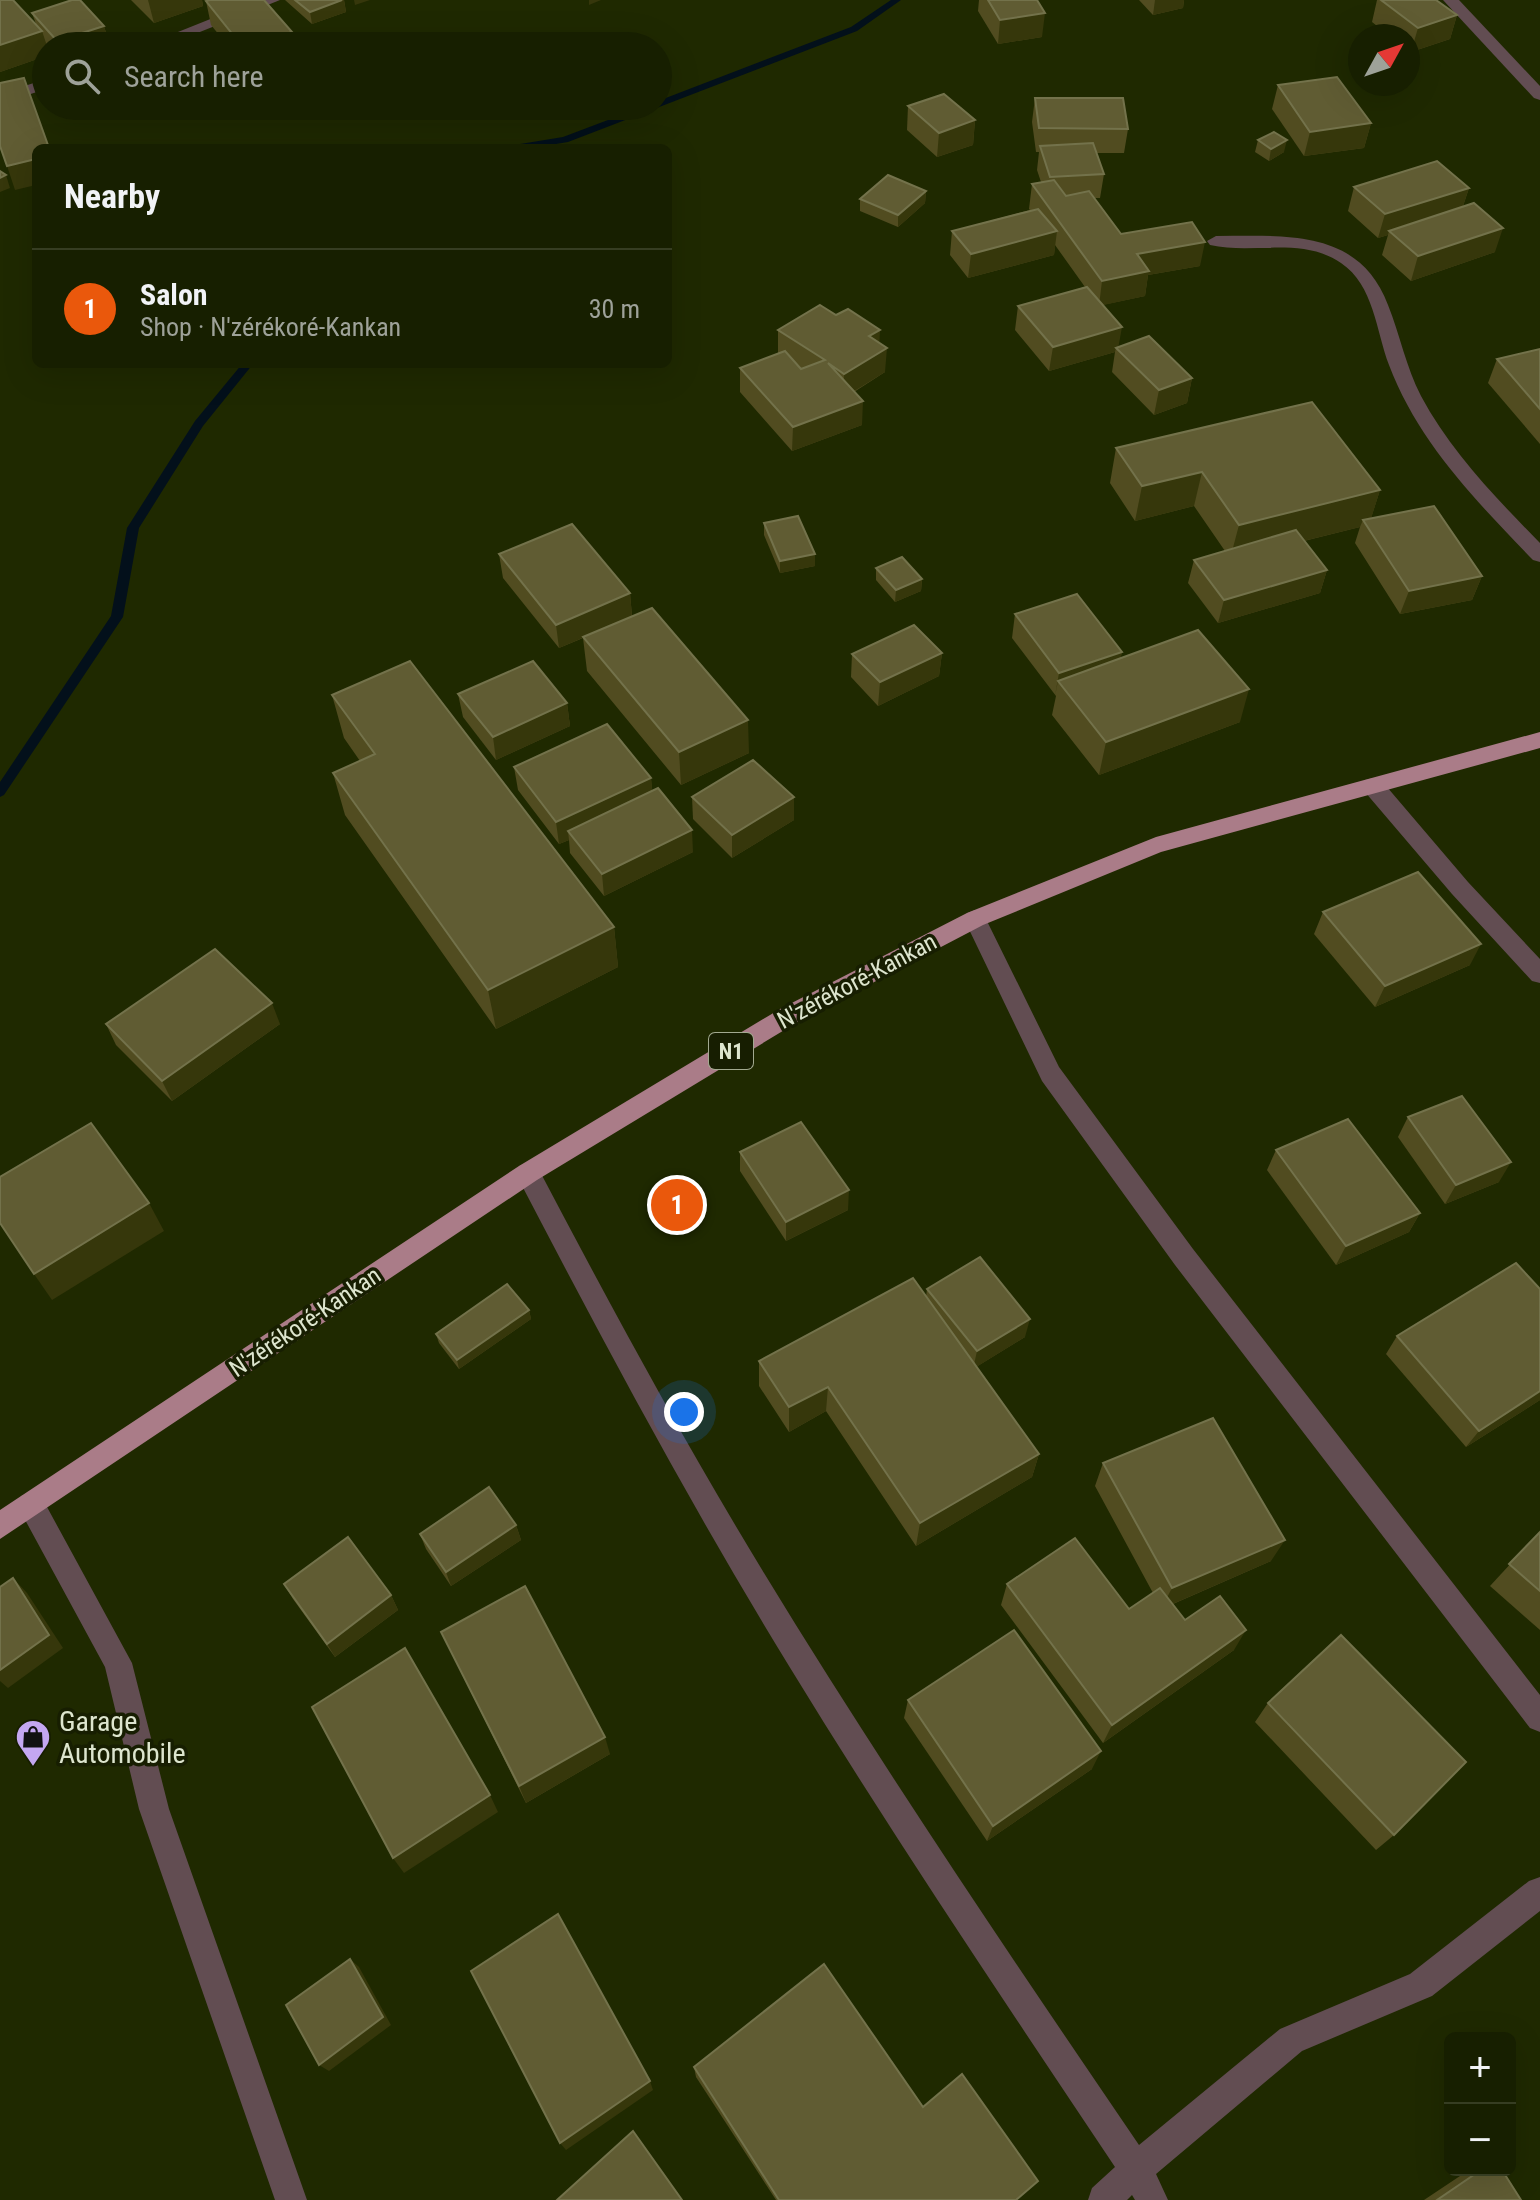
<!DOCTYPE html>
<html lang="en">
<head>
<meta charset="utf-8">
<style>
  body { margin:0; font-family:"Roboto Condensed",sans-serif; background:#20270a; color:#f1f3f6 }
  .controls { position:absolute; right:24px; bottom:24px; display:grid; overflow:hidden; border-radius:12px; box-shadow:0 8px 32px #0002 }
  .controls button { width:72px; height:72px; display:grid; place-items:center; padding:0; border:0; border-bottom:2px solid #363d22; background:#171f00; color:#f1f3f6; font:40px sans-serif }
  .compass { position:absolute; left:1348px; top:24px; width:72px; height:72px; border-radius:50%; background:#171f00; box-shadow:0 8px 32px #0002; rotate:50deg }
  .you { position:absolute; left:684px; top:1412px; width:28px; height:28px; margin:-20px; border:6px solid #fff; border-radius:50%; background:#1a73e8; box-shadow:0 0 0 12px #1a73e833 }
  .badge { display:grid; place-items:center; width:52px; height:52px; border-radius:50%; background:#ea580c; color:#fff; font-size:26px; font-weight:700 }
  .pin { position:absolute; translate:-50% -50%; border:4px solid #fff; box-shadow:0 2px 8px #0006 }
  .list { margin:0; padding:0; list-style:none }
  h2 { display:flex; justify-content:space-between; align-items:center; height:104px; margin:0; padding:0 32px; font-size:34px }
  h2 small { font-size:26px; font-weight:400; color:#9ea299 }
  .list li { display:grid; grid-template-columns:52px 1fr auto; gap:24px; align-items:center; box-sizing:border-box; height:120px; padding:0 32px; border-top:2px solid #363d22 }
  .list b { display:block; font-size:30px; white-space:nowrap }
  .list p { margin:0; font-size:26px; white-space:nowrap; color:#9ea299 }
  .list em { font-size:26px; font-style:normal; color:#9ea299 }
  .icon { flex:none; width:44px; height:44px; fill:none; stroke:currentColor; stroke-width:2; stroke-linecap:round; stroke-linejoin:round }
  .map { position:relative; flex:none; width:1540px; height:2200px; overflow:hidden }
  .search { position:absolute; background:#171f00; box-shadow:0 8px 32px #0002; left:32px; top:32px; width:640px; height:88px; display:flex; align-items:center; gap:20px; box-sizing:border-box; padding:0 28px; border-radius:44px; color:#9ea299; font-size:30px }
  .panel { position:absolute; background:#171f00; box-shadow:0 8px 32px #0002; left:32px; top:144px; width:640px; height:224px; border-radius:12px }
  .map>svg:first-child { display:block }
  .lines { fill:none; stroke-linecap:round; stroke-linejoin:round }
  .stream { fill:#03101b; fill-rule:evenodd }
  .minor { fill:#624d52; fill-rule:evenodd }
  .trunk { fill:#aa7c88; fill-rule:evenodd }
  .wall { fill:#514c20 }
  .shaded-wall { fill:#36370b }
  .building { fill:#605c33; stroke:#73724b; stroke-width:2 }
  .labels { text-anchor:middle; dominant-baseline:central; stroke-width:7; stroke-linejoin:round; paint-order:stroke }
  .shield { fill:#171e01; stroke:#a2a990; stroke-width:2 }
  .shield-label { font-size:22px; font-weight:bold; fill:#dde5ce }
  .street-label { font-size:24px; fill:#dde5ce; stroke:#171e01 }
  .near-poi-label { font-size:28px; fill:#dde5ce; stroke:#171e01; text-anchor:start }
</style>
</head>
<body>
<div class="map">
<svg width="1540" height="2200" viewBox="0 0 1540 2200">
  <rect width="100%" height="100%" fill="#1f2900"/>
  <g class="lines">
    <!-- stream -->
    <g class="stream">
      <path d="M891,0h10l-44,31 -289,111 -36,6h-23l5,-3 49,-8 82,-31h13v-5l193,-74z"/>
      <path d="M242,364h11l-50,62 -64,102 -16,89 -119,178 -4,2v-15l111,-166 16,-88 68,-107z"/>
    </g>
    <!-- minor -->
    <g class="minor">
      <path d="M258,0h22l-115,46h-22z"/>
      <path d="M1443,0h16l81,86v14l-6,-2z"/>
      <path d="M46,79v10l-46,15v-10z"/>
      <path d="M1216,236c69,0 143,-8 172,69 12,30 18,62 33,91 30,56 75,102 119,147v19l-7,-2c-56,-58 -115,-118 -144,-195 -13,-34 -15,-80 -48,-102 -40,-27 -88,-8 -131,-18l-3,-4z"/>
      <path d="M1373,778l8,2 87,102 72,77v24l-8,-2 -80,-87 -87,-102 -3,-6 3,-6z"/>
      <path d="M975,910l8,3 76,154 134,182 347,446v37l-10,-4 -355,-463 -133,-184 -78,-162 3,-6z"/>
      <path d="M528,1162l9,4c72,137 146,274 227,407 119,195 247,384 375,572l141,-116 130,-55 119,-93 11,-4v34l-108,85 -130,55 -146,123 12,26h-33l-3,-5 -5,5h-39l4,-12 23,-21c-111,-166 -222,-331 -326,-501 -97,-158 -184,-321 -270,-486l-3,-7 3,-7z"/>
      <path d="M31,1492l10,4 91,167 37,146 138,391h-32l-136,-391 -34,-142 -88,-162 4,-9z"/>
    </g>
    <!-- trunk -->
    <path class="trunk" d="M1540,732v16l-379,104 -178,73 -187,98 -259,157 -537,359v-29l519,-344 261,-157 187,-96 189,-76z"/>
  </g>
  <!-- wall -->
  <g class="wall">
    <path d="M0,0l36,24 -4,-11 72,13 6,20h-62l-2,-1v11l-46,16z"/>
    <path d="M131,0h71l1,6 -49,17z"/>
    <path d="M285,0h59l2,12 -34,12z"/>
    <path d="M979,0h58l5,37 -44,7 -20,-33z"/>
    <path d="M1139,0h45l-1,8 -30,7z"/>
    <path d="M1377,0h59l21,15 -7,24 -39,13 -3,-2v-14h-18l-18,-14z"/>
    <path d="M206,1l86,31 3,14h-67l-17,-21z"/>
    <path d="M1278,85l93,38 -7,25 -60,8 -32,-47z"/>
    <path d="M1035,98l93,31 -4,24h-27l7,21 -4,24h-6l27,36 79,32 -52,9 -3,21 -43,9 16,42 74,31 -5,25 -33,12 -42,-43 3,-20 -66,19 -34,-41 3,-24 67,-19 -30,-42 -1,10 -86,23 -18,-23 2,-24 78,-21 -1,-1 3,-25 9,-2 -4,-12 2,-18h-3l-4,-30z"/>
    <path d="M908,106l67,14 -2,25 -36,12 -30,-27z"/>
    <path d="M1258,140l26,12 -15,9 -14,-9z"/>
    <path d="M1354,187l115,1 -6,18 32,46 -84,29 -29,-26 6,-20 -10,3 -30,-27z"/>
    <path d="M926,191l-1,12 -27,24 -38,-16v-12z"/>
    <path d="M778,330l101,13 6,29 -31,20 8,33 -70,26 -52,-59v-24l38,-14z"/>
    <path d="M1540,349v95l-52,-61 9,-24z"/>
    <path d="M1116,448l264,42 -9,28 111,58 -10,24 -72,14 -45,-71 5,-16 -56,14 23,29 -7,23 -102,30 -30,-40 6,-23 31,-9 -31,-45 -59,15 -25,-38z"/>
    <path d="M764,523l51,31v12l-35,7 -16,-38z"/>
    <path d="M499,554l131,39 2,23 117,137 -68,32 -94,-114 -4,-33 -24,10 -56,-70z"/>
    <path d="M876,568l46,11 -1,12 -26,11 -19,-22z"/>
    <path d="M1015,614l107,38 -2,7 120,63 -141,53 -47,-60 4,-19 -44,-58z"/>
    <path d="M942,653l-3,23 -61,30 -27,-29 1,-23z"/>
    <path d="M458,694l109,9 3,23 -74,34 -33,-43z"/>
    <path d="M332,695l282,232 4,40 -122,62 -151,-214 -12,-42 27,-12 -16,-23z"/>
    <path d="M514,767l137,11 1,13 41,61 -89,44 -34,-43 -1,-13 -10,4 -41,-54z"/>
    <path d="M692,797h102v23l-62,38 -39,-39z"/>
    <path d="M1323,912l147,53 -95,42 -61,-73z"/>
    <path d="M106,1024h174l-108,77 -56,-56z"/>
    <path d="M1408,1117l91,65 -54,22 -47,-67z"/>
    <path d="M1276,1150l144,63 -11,19 -73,33 -69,-95z"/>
    <path d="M740,1152l108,58 -62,31 -46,-70z"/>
    <path d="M927,1289l98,48 -49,30 63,87 -7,23 -116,69 -90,-135 -37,21 -30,-46v-25l167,-64z"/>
    <path d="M529,1310l2,9 -72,50 -20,-26 -3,-9z"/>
    <path d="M1397,1336l143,64 -74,47 -80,-93z"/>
    <path d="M1103,1463l168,98 -98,43 12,16 49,30 -131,93 -102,-138 6,-21 122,25 24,-16 -58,-107z"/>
    <path d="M516,1525l5,15 -70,46 -25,-37 -6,-15z"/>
    <path d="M1540,1532v98l-50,-44z"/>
    <path d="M284,1584l107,11 7,15 -63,47 -42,-58z"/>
    <path d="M441,1632l169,122 -84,49z"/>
    <path d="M908,1700l184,69 -105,72 -83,-123z"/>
    <path d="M1268,1703l126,132 -18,15 -121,-128z"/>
    <path d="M694,2067l229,40 93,93h-240l-80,-123z"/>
    <path d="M1469,2170h33l19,30h-97z"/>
  </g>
  <!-- shaded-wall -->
  <g class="shaded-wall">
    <path d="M148,0h54l1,6 -49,17z"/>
    <path d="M344,0l2,12 -34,12 -2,-12z"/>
    <path d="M354,0h16l-15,5z"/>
    <path d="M589,0h12l-12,5z"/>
    <path d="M1155,0h29l-1,8 -30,7z"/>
    <path d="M1045,13l-3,24 -44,7 2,-24z"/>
    <path d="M1457,15l-7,24 -39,13 7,-24z"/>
    <path d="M104,26l6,20h-52l-1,-5z"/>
    <path d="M42,31l5,15 -1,10 -46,16v-27z"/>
    <path d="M292,32l3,14h-50z"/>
    <path d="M975,120l-2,25 -36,12 2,-24z"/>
    <path d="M1371,123l-7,25 -60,8 6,-24z"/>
    <path d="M1287,140l-3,12 -15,9 2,-12z"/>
    <path d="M36,159v26l-21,5 -8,-24z"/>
    <path d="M6,175l4,13 -10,4v-14z"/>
    <path d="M1469,188l-8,24 -72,19 -1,4 -10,3 7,-24z"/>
    <path d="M926,191l-1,12 -27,24v-12z"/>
    <path d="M1503,228l-8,24 -84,29 7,-25z"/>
    <path d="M1057,231l-3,24 -86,23 3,-24z"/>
    <path d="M1205,242l-5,24 -52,9 -3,21 -46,10 3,-25 35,-27z"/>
    <path d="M1122,327l-4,22 -2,-1 -1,4 -66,19 4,-24z"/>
    <path d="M880,330l-1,23 8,-5 -2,24 -42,26 1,-24 25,-38z"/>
    <path d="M1192,378l-5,25 -33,12 5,-25z"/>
    <path d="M863,401l-1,24 -70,26 1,-24z"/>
    <path d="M1202,472l-8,34 -59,15 7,-35z"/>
    <path d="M1380,490l-11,35 -6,-5 -3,7 -130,32 9,-34z"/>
    <path d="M815,554v12l-35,7v-12z"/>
    <path d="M1327,570l-7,23 -102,30 6,-23z"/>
    <path d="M1482,576l-10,24 -72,14 9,-23z"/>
    <path d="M922,579l-1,12 -26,11 1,-12z"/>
    <path d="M630,593l2,24 -73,31 -3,-23z"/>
    <path d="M1122,652l-5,23 -59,6 -3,15 4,-23z"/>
    <path d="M942,653l-3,23 -61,30 2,-24z"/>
    <path d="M1249,689l-9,33 -141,53 7,-33z"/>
    <path d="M567,703l3,23 -74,34 -3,-23z"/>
    <path d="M748,720l1,33 -68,32 -2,-33z"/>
    <path d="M651,778l2,22 -85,31 1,9 -10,4 -3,-22z"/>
    <path d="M794,797v23l-62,38v-23z"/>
    <path d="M692,830l1,22 -89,44 -2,-22z"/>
    <path d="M614,927l4,40 -122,62 -8,-39z"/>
    <path d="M1481,944l-11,21 -95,42 10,-21z"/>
    <path d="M272,1003l8,21 -108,77 -10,-20z"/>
    <path d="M1511,1162l-12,20 -54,22 11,-19z"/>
    <path d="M849,1190l-1,20 -62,31v-19z"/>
    <path d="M149,1203l15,28 -112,69 -18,-26z"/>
    <path d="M1420,1213l-11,19 -73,33 10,-19z"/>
    <path d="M529,1310l2,9 -72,50 -2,-9z"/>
    <path d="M1030,1319l-5,18 -52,32 4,-18z"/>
    <path d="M828,1387l-2,24 -37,21v-25z"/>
    <path d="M1540,1391v9l-74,47 13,-16z"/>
    <path d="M1039,1454l-7,23 -116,69 4,-23z"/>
    <path d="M516,1525l5,15 -70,46 -5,-14z"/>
    <path d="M1285,1540l-14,21 -110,48 11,-21z"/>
    <path d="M13,1578l14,15 36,55 -55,40 -8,-7v-11z"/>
    <path d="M391,1595l7,15 -63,47 -8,-13z"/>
    <path d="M1246,1630l-12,20 -131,93 9,-18z"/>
    <path d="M605,1737l5,17 -84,49 -7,-17z"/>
    <path d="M1101,1751l-9,18 -105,72 6,-15z"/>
    <path d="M490,1795l8,17 -94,61 -11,-15z"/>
    <path d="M350,1959l9,8 32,58 -62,46 -10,-6z"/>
    <path d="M650,2081l3,9 -87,60 -6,-7z"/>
  </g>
  <!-- building -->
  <g class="building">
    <path d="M0,0h13l29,31 -42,14z"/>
    <path d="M72,0h8l24,26 -47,15 -25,-28z"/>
    <path d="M210,0h54l28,32 -50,14 -36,-45z"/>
    <path d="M295,0h47l-32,12z"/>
    <path d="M988,0h49l8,13 -45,7z"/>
    <path d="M1381,0h55l21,15 -39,13z"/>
    <path d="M1337,77l34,46 -61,9 -32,-47z"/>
    <path d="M24,78l25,70h-13v11l-29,7 -7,-20v-63z"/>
    <path d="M944,94l31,26 -36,13 -31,-27z"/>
    <path d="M1035,98h88l5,31 -89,-1z"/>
    <path d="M1274,132l13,8 -16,9 -13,-9z"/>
    <path d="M1093,143l11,31 -54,3 -10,-31z"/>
    <path d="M1437,161l32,27 -84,26 -31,-27z"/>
    <path d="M0,171l6,4 -6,3z"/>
    <path d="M888,175l38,16 -28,24 -38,-16z"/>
    <path d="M1054,180l12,16 23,-5 32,43 71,-12 13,20 -68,12 12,17 -47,10 -70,-97z"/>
    <path d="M1474,203l29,25 -85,28 -29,-25z"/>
    <path d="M1038,209l19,22 -86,23 -19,-23z"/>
    <path d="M1087,287l35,40 -69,20 -35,-41z"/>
    <path d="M820,305l16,10 12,-6 32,21 -11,6 18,12 -43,26 -16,-11 35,38 -70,26 -53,-59 45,-17 16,18 24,-9 -47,-30z"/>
    <path d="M1149,336l43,42 -33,12 -43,-42z"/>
    <path d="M1540,349v60l-43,-50z"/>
    <path d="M1312,402l68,88 -141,35 -37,-53 -60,14 -26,-38z"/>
    <path d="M1434,506l48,70 -73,15 -46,-71z"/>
    <path d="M798,516l17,38 -35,7 -16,-38z"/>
    <path d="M572,524l58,69 -74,32 -57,-71z"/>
    <path d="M1296,530l31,40 -103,30 -30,-40z"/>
    <path d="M902,557l20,22 -26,11 -20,-22z"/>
    <path d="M1077,594l45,58 -63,21 -44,-59z"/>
    <path d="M652,608l96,112 -69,32 -96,-115z"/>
    <path d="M914,625l28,28 -62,29 -28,-28z"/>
    <path d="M1198,630l51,59 -143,53 -48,-61z"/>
    <path d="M410,661l204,266 -126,63 -155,-217 42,-19 -43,-59z"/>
    <path d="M533,661l34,42 -74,34 -35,-43z"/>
    <path d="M607,724l44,54 -95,44 -42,-55z"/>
    <path d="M753,760l41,37 -62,38 -40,-38z"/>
    <path d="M658,788l34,42 -90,44 -34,-43z"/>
    <path d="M1418,872l63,72 -96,42 -62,-74z"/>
    <path d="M215,949l57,54 -110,78 -56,-57z"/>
    <path d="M1462,1096l49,66 -55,23 -48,-68z"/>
    <path d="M1348,1119l72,94 -74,33 -70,-96z"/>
    <path d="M801,1122l48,68 -63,32 -46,-70z"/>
    <path d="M91,1123l58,80 -115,71 -34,-51v-46z"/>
    <path d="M980,1257l50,62 -53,32 -50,-62z"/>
    <path d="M1516,1263l24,26v102l-61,40 -82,-95z"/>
    <path d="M913,1278l126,176 -119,69 -92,-136 -39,20 -30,-46z"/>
    <path d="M507,1284l22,26 -72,50 -21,-26z"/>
    <path d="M1213,1418l72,122 -113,48 -69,-125z"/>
    <path d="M489,1487l27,38 -70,47 -26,-38z"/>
    <path d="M1540,1532v59l-31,-27z"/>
    <path d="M348,1537l43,58 -64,49 -43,-60z"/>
    <path d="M1075,1538l54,71 31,-21 25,32 35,-24 26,34 -134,95 -105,-141z"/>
    <path d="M13,1578l36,57 -49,35v-83z"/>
    <path d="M525,1586l80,151 -86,49 -78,-154z"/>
    <path d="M1014,1630l87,121 -108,75 -85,-126z"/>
    <path d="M1341,1635l125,127 -72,73 -126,-132z"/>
    <path d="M405,1648l85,147 -97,63 -81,-151z"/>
    <path d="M558,1914l92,167 -90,62 -89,-172z"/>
    <path d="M350,1959l33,58 -64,48 -33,-60z"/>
    <path d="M824,1964l99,143 39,-33 76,107 -22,19h-237l-85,-133z"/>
    <path d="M633,2131l49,69h-125z"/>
    <path d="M1481,2170h21l19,30h-84z"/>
  </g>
  <!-- icons -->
  <defs>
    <symbol id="shop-pin" viewBox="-11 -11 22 30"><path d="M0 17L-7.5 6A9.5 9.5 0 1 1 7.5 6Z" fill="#c4a7f1" stroke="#171e01"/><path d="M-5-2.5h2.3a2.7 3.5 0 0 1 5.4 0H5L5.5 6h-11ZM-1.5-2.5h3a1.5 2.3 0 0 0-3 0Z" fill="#111"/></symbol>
  </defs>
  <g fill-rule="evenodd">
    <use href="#shop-pin" x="13" y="1717" width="40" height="54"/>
  </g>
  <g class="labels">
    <!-- shield labels -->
    <rect class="shield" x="709" y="1033" width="44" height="36" rx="6"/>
    <g class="shield-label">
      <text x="731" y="1051">N1</text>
    </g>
    <!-- street labels -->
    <g class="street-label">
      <text transform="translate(857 981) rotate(-28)">N'zérékoré-Kankan</text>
      <text transform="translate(305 1322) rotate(-34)">N'zérékoré-Kankan</text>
    </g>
    <!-- near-poi labels -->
    <g class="near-poi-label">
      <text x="59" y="1721">Garage<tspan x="59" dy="32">Automobile</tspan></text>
    </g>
  </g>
</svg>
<div class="controls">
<button>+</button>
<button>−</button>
</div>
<svg class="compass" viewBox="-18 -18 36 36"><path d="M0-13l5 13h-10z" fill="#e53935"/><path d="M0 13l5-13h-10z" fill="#9ea299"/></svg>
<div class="you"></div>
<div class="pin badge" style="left:677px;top:1205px">1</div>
<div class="search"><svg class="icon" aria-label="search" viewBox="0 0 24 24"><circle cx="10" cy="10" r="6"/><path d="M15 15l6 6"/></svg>Search here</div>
<section class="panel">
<h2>Nearby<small></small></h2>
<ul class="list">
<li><span class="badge">1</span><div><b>Salon</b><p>Shop · N'zérékoré-Kankan</p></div><em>30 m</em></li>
</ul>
</section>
</div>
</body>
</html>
